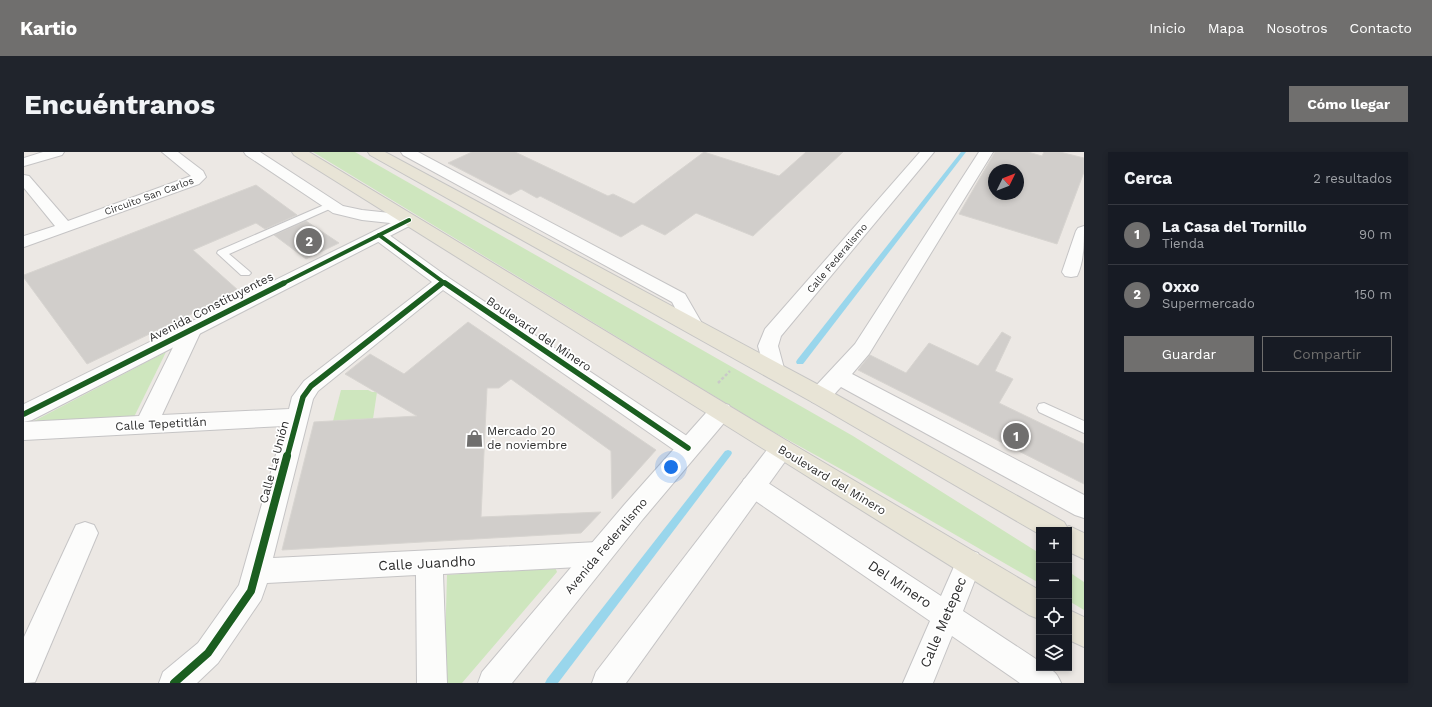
<!DOCTYPE html>
<html lang="es">
<head>
<meta charset="utf-8">
<style>
  body { margin:0; font-family:"Work Sans",sans-serif; background:#20242c; color:#f1f3f6 }
  .controls { position:absolute; right:12px; bottom:12px; display:grid; overflow:hidden; border-radius:0px; box-shadow:0 2px 6px #0003 }
  .controls button { width:36px; height:36px; display:grid; place-items:center; padding:0; border:0; border-bottom:1px solid #363941; background:#171b24; color:#f1f3f6; font:20px sans-serif }
  .compass { position:absolute; left:964px; top:12px; width:36px; height:36px; border-radius:50%; background:#171b24; box-shadow:0 2px 6px #0003; rotate:47deg }
  .you { position:absolute; left:647px; top:315px; width:14px; height:14px; margin:-10px; border:3px solid #fff; border-radius:50%; background:#1a73e8; box-shadow:0 0 0 6px #1a73e833 }
  .badge { display:grid; place-items:center; width:26px; height:26px; border-radius:50%; background:#706f6e; color:#fff; font-size:13px; font-weight:700 }
  .pin { position:absolute; translate:-50% -50%; border:2px solid #fff; box-shadow:0 1px 4px #0006 }
  .list { margin:0; padding:0; list-style:none }
  h2 { display:flex; justify-content:space-between; align-items:center; height:52px; margin:0; padding:0 16px; font-size:17px }
  h2 small { font-size:13px; font-weight:400; color:#9ea1a6 }
  .list li { display:grid; grid-template-columns:26px 1fr auto; gap:12px; align-items:center; box-sizing:border-box; height:60px; padding:0 16px; border-top:1px solid #363941 }
  .list b { display:block; font-size:15px; white-space:nowrap }
  .list p { margin:0; font-size:13px; white-space:nowrap; color:#9ea1a6 }
  .list em { font-size:13px; font-style:normal; color:#9ea1a6 }
  .actions { display:flex; gap:8px; padding:12px 16px }
  .actions a { flex:1; padding:9px 0; border:1px solid #706f6e; border-radius:0px; text-align:center; font-size:14px; color:#706f6e }
  .actions .main { background:#706f6e; color:#fff }
  .icon { flex:none; width:22px; height:22px; fill:none; stroke:currentColor; stroke-width:2; stroke-linecap:round; stroke-linejoin:round }
  .map { position:relative; flex:none; width:1060px; height:531px; overflow:hidden; border-radius:0px }
  header { display:flex; align-items:center; gap:24px; box-sizing:border-box; height:56px; padding:0 20px; background:#706f6e; color:#fff }
  header strong { font-size:19px }
  nav { display:flex; gap:22px; margin-inline-start:auto; font-size:14px }
  .intro { display:flex; align-items:center; justify-content:space-between; box-sizing:border-box; height:96px; padding:0 24px }
  h1 { margin:0; font-size:28px }
  .button { padding:10px 18px; border-radius:0px; background:#706f6e; color:#fff; font-size:14px; font-weight:700 }
  main { display:flex; gap:24px; padding:0 24px }
  aside { flex:1; background:#171b24; border-radius:0px; box-shadow:0 2px 6px #0003 }
  .map>svg:first-child { display:block }
  .green { fill:#cee6be }
  .lines { fill:none; stroke-linecap:round; stroke-linejoin:round }
  .stream { fill:#99d6ec; fill-rule:evenodd }
  .building { fill:#d1cecb; stroke:#d7d4d0; fill-rule:evenodd }
  .service-casing { stroke:#c5c4c5; stroke-width:2 }
  .minor-casing { stroke:#c5c4c5; stroke-width:2 }
  .tertiary-casing { stroke:#c5c4c5; stroke-width:2 }
  .secondary-casing { stroke:#c5c4c5; stroke-width:2 }
  .primary-casing { stroke:#c6c5c4; stroke-width:2 }
  .path { stroke:#c9c9c8; stroke-width:2.5; stroke-dasharray:3 2; stroke-linecap:butt }
  .service { fill:#fcfcfb; fill-rule:evenodd }
  .minor { fill:#fcfcfb; fill-rule:evenodd }
  .tertiary { fill:#fcfcfb; fill-rule:evenodd }
  .secondary { fill:#fcfcfb; fill-rule:evenodd }
  .primary { fill:#e8e4d6; fill-rule:evenodd }
  .cycleway-far2-casing { stroke:#fff; stroke-width:6 }
  .cycleway-far1-casing { stroke:#fff; stroke-width:8 }
  .cycleway-casing { stroke:#fff; stroke-width:10 }
  .cycleway-far2 { stroke:#1b5e20; stroke-width:4 }
  .cycleway-far1 { stroke:#1b5e20; stroke-width:5.5 }
  .cycleway { stroke:#1b5e20; stroke-width:8 }
  .labels { text-anchor:middle; dominant-baseline:central; stroke-width:3.5; stroke-linejoin:round; paint-order:stroke }
  .far-street-label { font-size:10px; fill:#2e2e2e; stroke:#fff }
  .street-label { font-size:12px; fill:#2e2e2e; stroke:#fff }
  .poi-label { font-size:12px; fill:#2e2e2e; stroke:#fff; text-anchor:start }
  .near-street-label { font-size:14px; fill:#2e2e2e; stroke:#fff }
</style>
</head>
<body>
<header>
<strong>Kartio</strong>
<nav><a>Inicio</a><a>Mapa</a><a>Nosotros</a><a>Contacto</a></nav>
</header>
<div class="intro"><h1>Encuéntranos</h1><a class="button">Cómo llegar</a></div>
<main>
<div class="map">
<svg width="1060" height="531" viewBox="0 0 1060 531">
  <rect width="100%" height="100%" fill="#ece8e4"/>
  <!-- green -->
  <g class="green">
    <path d="M289,0h42l498,284 186,117v30l-182,-105 -85,-47z"/>
    <path d="M142,200l-32,65 -100,4z"/>
    <path d="M317,238h27l4,2h5l-4,27 -40,2z"/>
    <path d="M531,415l2,5 -95,111h-18l3,-108z"/>
    <path d="M1045,420l15,10v28l-15,-9z"/>
  </g>
  <g class="lines">
    <!-- stream -->
    <g class="stream">
      <path d="M937,0h5l-163,212h-6l-1,-2 1,-2z"/>
      <path d="M704,298l3,1 1,2 -1,2 -173,228h-13l2,-4 178,-228z"/>
    </g>
  </g>
  <!-- building -->
  <g class="building">
    <path d="M448,0h43l93,44 5,-2 21,10 70,-52 75,24 27,-24h37l-90,84 -57,-23 -31,22 -23,-11 -21,13 -81,-41 -3,2 -16,-9 -11,6 -62,-32z"/>
    <path d="M971,0h33l14,4 2,-4h16l24,6v14l-27,72 -98,-30zM970,18h24v24h-24z"/>
    <path d="M232,33l41,30 -32,14 -9,-6 -63,27 46,41 -152,73 -63,-86v-3z"/>
    <path d="M282,69l33,22 -33,16 -32,-24z"/>
    <path d="M444,170l188,128 -44,49 -1,-48 -100,-72 -12,9h-12l-6,129 120,-5 -20,21 -299,17 32,-128 103,-6 -72,-42 25,-20 34,20z"/>
    <path d="M978,180l9,5 -16,34 18,8 -14,24 85,41v40l-226,-114 12,-15 36,18 23,-30 49,23z"/>
  </g>
  <g class="lines">
    <defs>
      <g id="service">
        <path d="M307,50l5,3 -2,2 -105,47 20,17 2,2 -2,2h-8l-24,-22 1,-2z"/>
        <path d="M1020,251l40,18v12l-45,-21 -2,-4 2,-4z"/>
      </g>
      <g id="minor">
        <path d="M19,0h21l-2,3 -38,11v-8z"/>
        <path d="M138,0h16l25,19 3,6 -7,7 -175,63v-11l31,-10 -31,-38v-13l5,1 39,45 123,-45z"/>
        <path d="M220,0h16l83,54 19,4 47,5 6,2 2,3 -2,3 -6,2 -47,-5 -29,-7 -87,-58z"/>
        <path d="M377,0h17l267,142 19,33 -3,4 -7,2 -7,-2 -15,-29 -269,-147z"/>
        <path d="M896,0h14l-153,184 -3,10 7,26 -3,5 -7,2 -7,-2 -3,-5 -7,-26 7,-17z"/>
        <path d="M955,0h14l-124,202 -17,20 232,121v23l-9,-3 -234,-128c-10,10 -13,19 -29,15l-3,-6 3,-6 43,-46z"/>
        <path d="M1060,74c0,16 0,36 -7,50l-6,1 -6,-1 -3,-4 14,-41 2,-3z"/>
        <path d="M355,78l6,2 64,46 247,164 3,6 -3,6 -8,3 -8,-3 -237,-164 -125,101 -5,8 -40,159 325,-16 9,3 4,9 -4,9 -9,3 -155,8 4,109h-30l-1,-108 -149,8 -6,17 -43,63 -21,20h-38l4,-11 35,-29 41,-58 45,-159 -260,14v-18l115,-6 43,-87 3,-5 7,-1 7,1 3,5 -40,86 127,-6 3,-12 12,-16 128,-99 -59,-44 -2,-3 2,-3z"/>
        <path d="M729,324l9,3 179,117 19,-43 9,-3 9,3 4,9 -19,49 76,50v7c13,0 17,3 22,15h-41l-68,-47 -19,47h-30l27,-62 -186,-128 -3,-7 3,-7z"/>
        <path d="M61,370l9,3 4,8 -63,149 -11,1v-46l52,-112z"/>
      </g>
      <path id="tertiary" d="M385,63l6,2 2,3 -2,3 -383,197 -8,2v-18l379,-187z"/>
      <g id="secondary">
        <path d="M697,251l8,2 3,6 -3,6 -86,102 -131,164h-34l4,-11 143,-168 88,-99z"/>
        <path d="M757,288l8,2 4,7 -4,7 -163,227h-34l4,-11 177,-230z"/>
      </g>
      <g id="primary">
        <path d="M268,0h17l480,290 250,148v29l-10,-4 -735,-460z"/>
        <path d="M344,0h17l443,238 236,132 3,5 2,-1 15,7v26l-15,-7v-22h-30v4l-227,-132 -442,-247z"/>
        <path d="M1045,458l15,7v30l-15,-7z"/>
      </g>
    </defs>
    <!-- service casing -->
    <use href="#service" class="service-casing"/>
    <!-- minor casing -->
    <use href="#minor" class="minor-casing"/>
    <!-- tertiary casing -->
    <use href="#tertiary" class="tertiary-casing"/>
    <!-- secondary casing -->
    <use href="#secondary" class="secondary-casing"/>
    <!-- primary casing -->
    <use href="#primary" class="primary-casing"/>
    <!-- path -->
    <path class="path" d="M694,231l12,-12"/>
    <!-- service -->
    <use href="#service" class="service"/>
    <!-- minor -->
    <use href="#minor" class="minor"/>
    <!-- tertiary -->
    <use href="#tertiary" class="tertiary"/>
    <!-- secondary -->
    <use href="#secondary" class="secondary"/>
    <!-- primary -->
    <use href="#primary" class="primary"/>
    <defs>
      <g id="cycleway-far2">
        <path d="M355,83l67,49"/>
        <path d="M258,132l127,-64"/>
        <path d="M416,132l3,-2"/>
      </g>
      <g id="cycleway-far1">
        <path d="M421,131l243,165"/>
        <path d="M0,262l260,-131"/>
        <path d="M263,305l16,-60 8,-11 131,-103"/>
      </g>
      <path id="cycleway" d="M150,531l34,-30 43,-62 36,-135"/>
    </defs>
    <!-- cycleway-far2 casing -->
    <use href="#cycleway-far2" class="cycleway-far2-casing"/>
    <!-- cycleway-far1 casing -->
    <use href="#cycleway-far1" class="cycleway-far1-casing"/>
    <!-- cycleway casing -->
    <use href="#cycleway" class="cycleway-casing"/>
    <!-- cycleway-far2 -->
    <use href="#cycleway-far2" class="cycleway-far2"/>
    <!-- cycleway-far1 -->
    <use href="#cycleway-far1" class="cycleway-far1"/>
    <!-- cycleway -->
    <use href="#cycleway" class="cycleway"/>
  </g>
  <!-- icons -->
  <defs>
    <symbol id="shop-bare" viewBox="-9 -9 18 18"><path d="M-5-2.5h2.3a2.7 3.5 0 0 1 5.4 0H5L5.5 6h-11ZM-1.5-2.5h3a1.5 2.3 0 0 0-3 0Z" fill="#706f6e" stroke="#fff" stroke-width="2.5" paint-order="stroke"/></symbol>
  </defs>
  <g fill-rule="evenodd">
    <use href="#shop-bare" x="438" y="274" width="25" height="25"/>
  </g>
  <g class="labels">
    <!-- far-street labels -->
    <g class="far-street-label">
      <text transform="translate(125 44) rotate(-20)">Circuito San Carlos</text>
      <text transform="translate(813 106) rotate(-50)">Calle Federalismo</text>
    </g>
    <!-- street labels -->
    <g class="street-label">
      <text transform="translate(187 155) rotate(-27)">Avenida Constituyentes</text>
      <text transform="translate(515 182) rotate(34)">Boulevard del Minero</text>
      <text transform="translate(137 272) rotate(-3)">Calle Tepetitlán</text>
      <text transform="translate(250 310) rotate(-75)">Calle La Unión</text>
      <text transform="translate(808 328) rotate(31)">Boulevard del Minero</text>
      <text transform="translate(582 394) rotate(-50)">Avenida Federalismo</text>
    </g>
    <!-- poi labels -->
    <g class="poi-label">
      <text x="463" y="279">Mercado 20<tspan x="463" dy="14">de noviembre</tspan></text>
    </g>
    <!-- near-street labels -->
    <g class="near-street-label">
      <text transform="translate(403 411) rotate(-3)">Calle Juandho</text>
      <text transform="translate(876 432) rotate(34)">Del Minero</text>
      <text transform="translate(919 470) rotate(-67)">Calle Metepec</text>
    </g>
  </g>
</svg>
<div class="controls">
<button>+</button>
<button>−</button>
<button><svg class="icon" aria-label="locate" viewBox="0 0 24 24"><circle cx="12" cy="12" r="6"/><path d="M12 2v4M12 18v4M2 12h4M18 12h4"/></svg></button>
<button><svg class="icon" aria-label="layers" viewBox="0 0 24 24"><path d="M12 4l9 5-9 5-9-5zM3 14l9 5 9-5"/></svg></button>
</div>
<svg class="compass" viewBox="-18 -18 36 36"><path d="M0-13l5 13h-10z" fill="#e53935"/><path d="M0 13l5-13h-10z" fill="#9ea1a6"/></svg>
<div class="you"></div>
<div class="pin badge" style="left:992px;top:284px">1</div>
<div class="pin badge" style="left:285px;top:89px">2</div>
</div>
<aside>
<h2>Cerca<small>2 resultados</small></h2>
<ul class="list">
<li><span class="badge">1</span><div><b>La Casa del Tornillo</b><p>Tienda</p></div><em>90 m</em></li>
<li><span class="badge">2</span><div><b>Oxxo</b><p>Supermercado</p></div><em>150 m</em></li>
</ul>
<div class="actions"><a class="main">Guardar</a><a>Compartir</a></div>
</aside>
</main>
</body>
</html>
